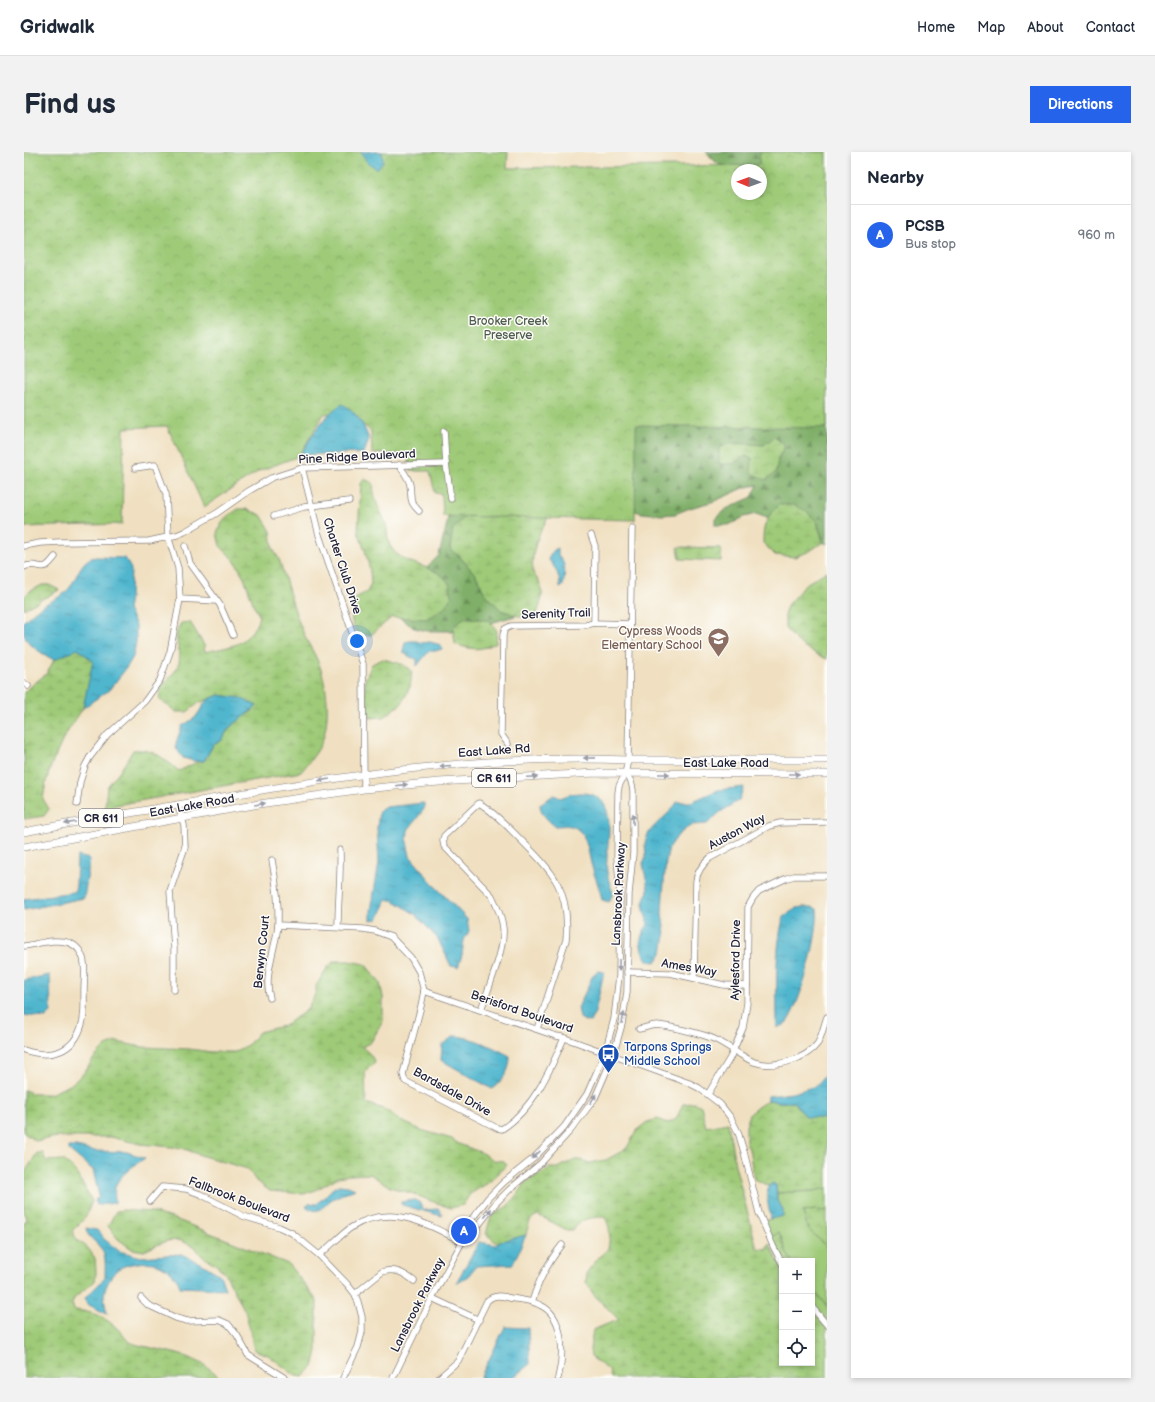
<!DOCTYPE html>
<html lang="en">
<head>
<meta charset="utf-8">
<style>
  body { margin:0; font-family:"Balsamiq Sans",sans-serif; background:#f2f2f3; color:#1f2937 }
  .controls { position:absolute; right:12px; bottom:12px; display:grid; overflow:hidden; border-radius:0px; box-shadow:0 2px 6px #0003 }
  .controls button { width:36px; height:36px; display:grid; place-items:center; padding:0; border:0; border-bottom:1px solid #e0e1e3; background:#fff; color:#1f2937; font:20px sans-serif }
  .compass { position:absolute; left:707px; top:12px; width:36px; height:36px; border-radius:50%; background:#fff; box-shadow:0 2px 6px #0003; rotate:271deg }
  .you { position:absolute; left:333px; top:489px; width:14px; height:14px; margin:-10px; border:3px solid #fff; border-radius:50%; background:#1a73e8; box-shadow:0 0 0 6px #1a73e833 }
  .badge { display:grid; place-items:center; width:26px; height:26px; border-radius:50%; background:#2563eb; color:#fff; font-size:13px; font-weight:700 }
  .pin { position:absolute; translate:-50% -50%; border:2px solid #fff; box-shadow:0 1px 4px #0006 }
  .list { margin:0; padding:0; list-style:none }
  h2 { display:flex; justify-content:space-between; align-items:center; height:52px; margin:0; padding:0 16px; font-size:17px }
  h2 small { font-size:13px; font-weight:400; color:#747a83 }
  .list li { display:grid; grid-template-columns:26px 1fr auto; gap:12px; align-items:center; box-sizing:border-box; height:60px; padding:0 16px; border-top:1px solid #e0e1e3 }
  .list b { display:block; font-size:15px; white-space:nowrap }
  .list p { margin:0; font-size:13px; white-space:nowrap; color:#747a83 }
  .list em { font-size:13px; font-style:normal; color:#747a83 }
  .icon { flex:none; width:22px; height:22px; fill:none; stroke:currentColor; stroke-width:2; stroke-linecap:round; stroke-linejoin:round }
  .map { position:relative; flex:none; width:803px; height:1226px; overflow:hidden; border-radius:0px }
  header { display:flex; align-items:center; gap:24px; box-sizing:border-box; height:56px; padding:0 20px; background:#fff; border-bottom:1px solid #e0e1e3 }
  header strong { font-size:19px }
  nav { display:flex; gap:22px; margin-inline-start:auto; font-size:14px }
  .intro { display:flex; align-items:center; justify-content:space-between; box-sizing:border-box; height:96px; padding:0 24px }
  h1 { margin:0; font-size:28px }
  .button { padding:10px 18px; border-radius:0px; background:#2563eb; color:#fff; font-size:14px; font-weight:700 }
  main { display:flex; gap:24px; padding:0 24px }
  aside { flex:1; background:#fff; border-radius:0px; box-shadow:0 2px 6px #0003 }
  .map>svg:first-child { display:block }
  .green { fill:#9fcb78; stroke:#60765a }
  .forest { fill:url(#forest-firs); stroke:#506852; fill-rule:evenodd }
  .wetland { fill:url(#wetland-marsh); stroke:#60765a }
  .park { fill:url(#park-crowns); stroke:#60765a; fill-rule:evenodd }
  .water { fill:url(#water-ripples); stroke:#396c84 }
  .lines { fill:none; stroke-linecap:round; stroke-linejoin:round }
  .minor-casing { stroke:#89817e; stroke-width:7 }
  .major-casing { stroke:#89817e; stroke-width:8 }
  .minor { stroke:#fff; stroke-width:5.5 }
  .major { stroke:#fff; stroke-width:7 }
  .oneway { fill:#9c9ca7 }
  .labels { text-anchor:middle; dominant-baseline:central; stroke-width:3; stroke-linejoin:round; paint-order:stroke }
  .shield { fill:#fdfcf7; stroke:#646373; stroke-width:1 }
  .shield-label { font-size:11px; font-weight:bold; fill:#22223b }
  .park-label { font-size:12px; fill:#4e5d50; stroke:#fdfcf7 }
  .street-label { font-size:12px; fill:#22223b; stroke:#fdfcf7 }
  .education-label { font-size:12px; fill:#785e54; stroke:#fdfcf7; text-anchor:end }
  .transit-label { font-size:12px; fill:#164399; stroke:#fdfcf7; text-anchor:start }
</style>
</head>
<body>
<header>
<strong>Gridwalk</strong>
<nav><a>Home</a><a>Map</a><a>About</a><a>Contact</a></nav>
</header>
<div class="intro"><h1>Find us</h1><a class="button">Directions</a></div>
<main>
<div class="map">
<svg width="803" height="1226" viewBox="0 0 803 1226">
  <defs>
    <pattern id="forest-firs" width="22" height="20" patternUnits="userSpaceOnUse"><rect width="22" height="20" fill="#7faf68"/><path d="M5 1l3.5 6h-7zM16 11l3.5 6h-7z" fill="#688e57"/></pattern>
    <pattern id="wetland-marsh" width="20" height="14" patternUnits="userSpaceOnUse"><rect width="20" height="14" fill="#9fcb78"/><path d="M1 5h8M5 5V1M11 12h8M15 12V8" fill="none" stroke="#89ae69"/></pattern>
    <pattern id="park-crowns" width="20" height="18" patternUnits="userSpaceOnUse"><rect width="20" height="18" fill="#9fcb78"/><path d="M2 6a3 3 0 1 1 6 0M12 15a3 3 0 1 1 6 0" fill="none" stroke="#89ae69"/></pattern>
    <pattern id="water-ripples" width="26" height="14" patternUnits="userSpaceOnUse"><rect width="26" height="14" fill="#50b6ce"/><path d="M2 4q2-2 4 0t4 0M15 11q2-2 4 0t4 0" fill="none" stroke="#4294a8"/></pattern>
  </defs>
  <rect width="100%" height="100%" fill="#fdfcf7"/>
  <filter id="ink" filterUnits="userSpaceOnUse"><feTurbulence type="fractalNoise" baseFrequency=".025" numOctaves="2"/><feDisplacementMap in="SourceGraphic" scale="8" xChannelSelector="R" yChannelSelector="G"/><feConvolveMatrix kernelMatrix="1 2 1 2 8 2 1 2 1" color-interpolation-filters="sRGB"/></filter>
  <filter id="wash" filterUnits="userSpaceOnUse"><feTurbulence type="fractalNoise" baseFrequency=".012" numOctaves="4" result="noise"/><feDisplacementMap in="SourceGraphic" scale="16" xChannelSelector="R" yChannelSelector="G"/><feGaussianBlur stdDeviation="0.9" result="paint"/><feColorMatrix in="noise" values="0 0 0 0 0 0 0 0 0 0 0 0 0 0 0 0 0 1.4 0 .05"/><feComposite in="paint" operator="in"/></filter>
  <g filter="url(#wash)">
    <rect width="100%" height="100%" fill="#f0e0c1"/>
    <!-- green -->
    <path class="green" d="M803,1036v23l-12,-1 -12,2 5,17 19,18v59l-15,-17v-28h-20l-5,-7 -8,-22 -8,6 -7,-17 7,-2 12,-10 -6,-8v-8l36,-2z"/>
    <!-- forest -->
    <g class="forest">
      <path d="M682,0h118c-29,8 -79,30 -107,11 -4,-3 -8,-8 -11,-11z"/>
      <path d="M803,250v142l-4,-2 -6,-20 -49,-6 -1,2 -11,-4 -12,3 -15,8h-14v-7l11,-9 26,-12 6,-12 -12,2 -31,14 -25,7 -15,6 -13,1 -20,-2 -13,-4 -147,-3 -19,13 -10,10 -3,20 10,8 16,18 8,17 17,18 17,5 -27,8 -2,-2 -24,-4 -12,10v4h-26l-13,-3 -15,-11h8l45,-21c-4,-16 -10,-21 -25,-28l12,-13 8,-32 2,-17 30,-64zM721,291l9,2h30l-6,14 -2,13 -24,-14 -7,-2 -13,8h-13z"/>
    </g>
    <!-- wetland -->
    <g class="wetland">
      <path d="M750,285l11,8 -7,14 -2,13 -10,8 -15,-7 1,-15 -7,-2 -13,8h-13v-16l12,-5 33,2z"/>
      <path d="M340,327l9,4c0,14 6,26 12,38 4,10 0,19 8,29 14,17 44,14 56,34 1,3 2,8 3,12l-9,13 -17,10 -34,-2 -21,18c-3,0 -7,0 -10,-1 -14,-6 -9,-26 -6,-36l12,-6 4,-8 -1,-13 -5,-21 -7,-18 3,-48z"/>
      <path d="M755,353h15l12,6 11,11 6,20 -13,9 -15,6 -20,-2 -12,-12c0,-19 3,-25 16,-38z"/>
      <path d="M458,354h73c-12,19 -25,41 -22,65 0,4 4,7 6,10 6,14 2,20 -2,33l-15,3 -21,-7 -17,-18 -8,-17 -16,-18 -10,-8 3,-20 10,-10z"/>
      <path d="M214,357h8l15,6 10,16 2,18 6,10c8,24 14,50 24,73 4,11 12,21 16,32 9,23 11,52 4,75 -4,12 -14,23 -22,33l-196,35 2,-20 17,-22 9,-15c21,-2 31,9 46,21l20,-10h5l9,-16 8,-4 8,-13 12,-11 12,-6 -34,-16 -20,8 -12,9h-11l-17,-13c1,-3 0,-8 2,-10 3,-8 13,-14 17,-23 6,-15 -8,-26 3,-43l9,-1 14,23 1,7c30,-7 41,-5 55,-35l-6,-11 -10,-29 -10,-17 -14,-14 -3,-13 7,-14z"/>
      <path d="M654,395l43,1v13l-41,-2z"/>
      <path d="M803,419v88c-16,-7 -33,-17 -42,-32v-15l3,-8 18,-20z"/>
      <path d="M18,433h7l10,5 -35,19v-12l5,-5z"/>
      <path d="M441,465l25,4 7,10 -1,12c-17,8 -24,7 -41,1l-2,-17z"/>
      <path d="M54,496l16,14 -11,46 -19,29 -13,29 -5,16 -3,17 6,10 -5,7 -20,3v-127l23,-19 7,-13z"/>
      <path d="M359,507c11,3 21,4 29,12l-2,16 -8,16 -18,14 -15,1 -4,-5v-33l7,-16z"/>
      <path d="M311,809h13l17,3 15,19 3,14v24l-12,21 -9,5 9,8 4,8 -10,8 1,32 20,7 15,11 20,9 31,9 7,5 21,8 13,8 11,1 3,3 -10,11 -9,8 -18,11 -7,11 -12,3 -20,-7 -17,-7 -24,-7 -20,-13 -21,1 -11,2 -22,13 -12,4 -34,-3 -14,-10 -8,-12 -45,-13 -21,-8 -42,-4 -29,-7h-54l-21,4 -12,-8v-43l11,4h15l20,-9 13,-11 11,-16 12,-12 11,-4 25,5 47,2 23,3h23l14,-8 10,-12 24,-6 23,-15 10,-18v-7l12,-19z"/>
      <path d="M744,948l13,2h13l3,5 29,12 1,-4v73l-14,3 -36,2 -1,-8 -4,-2 -3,3 -15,-7 -5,-30 -3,-7v-16l4,-12 6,-6z"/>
      <path d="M671,951l6,3 5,21 22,-4 7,42 22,83 9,1 3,-6 13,25v95h30v-52l15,17v50h-216l-2,-8 -18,-13 -1,-8 3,-19 17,-7 9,-3 -25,-25 -8,-13 1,-10 13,-16 8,-7c2,-12 3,-21 -3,-32 -16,1 -22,0 -32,13h-6l-29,-15c-9,3 -10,11 -12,20l-28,9 -12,-10 5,-18 15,-9 10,-10 10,-15 24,-14h8l15,-8h7l10,3 16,-3 20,-11 12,-20 9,-7 11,-3 10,4 8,-4 7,-15z"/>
      <path d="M13,1001h6l3,8 18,-1 13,13 15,28 -6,16 -14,14 5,9 11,8 7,10 1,14 -1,9 -20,16 -3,6 2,7c18,1 33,8 46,21 3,4 6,9 10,11 6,3 12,4 18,5 28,7 51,9 72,31h-196v-154l2,-4 -2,-8v-38z"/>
      <path d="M100,1058l27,2 24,7 113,45 14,17 15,20v50l-4,16 -10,10 -7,-1 -28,-21 -14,-5 -8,-37 -21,-40 -10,-9 -13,-8 -7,-9 -16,-7 -13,1 -22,10 -12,-2 -14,-10 -10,-13 8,-15z"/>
      <path d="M791,1058l12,1v36l-19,-18 -5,-17z"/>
      <path d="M755,1080l8,22 5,7h-9l-12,-23z"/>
      <path d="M788,1137l15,17v15l-15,-18z"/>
    </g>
    <!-- park -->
    <path class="park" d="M0,0h484l-1,16 252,-3 1,-13h67v276l-191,-3 -1,95 -192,-4 -1,-22 -7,-1 -5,-22h-20l-2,-17h-36l-1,-23 -25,-20 -22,3 -25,42 -40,15 -55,36 -37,-81 -43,2 -2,96 -98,3zM713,18h24v24h-24z"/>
    <!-- water -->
    <g class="water">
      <path d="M337,0h21l1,10 -6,7 -10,-7z"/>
      <path d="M318,252c14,7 22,21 27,35l-5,14 -64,2c12,-18 23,-40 42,-51z"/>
      <path d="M534,396v7c9,8 7,20 5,31l-3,2c0,-12 -4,-20 -12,-29l6,-9z"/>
      <path d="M72,405l29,1 6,11 -1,28 -2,13 8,15v17l-3,15 -8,13 -16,20 -26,18 10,-47 -15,-12 -24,11c-9,-5 -27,-14 -30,-26 0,-4 0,-9 0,-13 5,-4 9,-9 14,-12 9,-7 21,-10 29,-18 11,-12 12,-32 29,-34z"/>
      <path d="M386,489h6l6,2 8,-1 11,3 1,4 -7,2h-6l-12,15v-7l-7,-2 -7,-5 2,-10z"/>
      <path d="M195,543l21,3 17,8 -28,22 -8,13 -8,4 -9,16h-10l-11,-3 -7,-10v-5l6,-17 13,-8 12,-18z"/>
      <path d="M720,635l-5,13 -20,13 -12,11 -16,1 -13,10 -9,13 -3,13 -3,33 -1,19 3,21 -3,19 -6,9 -8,-1c-9,-11 -10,-25 0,-36 -2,-12 -9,-22 0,-33 0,-10 -4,-19 -5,-29 6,-9 0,-16 3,-24 4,-14 24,-23 31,-37h14l27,-12z"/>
      <path d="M556,641c44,0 24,53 27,79 1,8 4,15 6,21l-4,9 -7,-2c-2,-11 -6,-20 -9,-30 -5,-13 -4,-34 -17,-42 -6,-4 -14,-2 -21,-2 -7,-5 -15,-13 -15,-22l14,-9 6,3 11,-4z"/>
      <path d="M400,651v6l-16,21 -1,12 3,14 24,29 33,34 2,12 -5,9 -2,15 -4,12 -7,-1 -13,-27 -23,-25 -22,-14h-6l-9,19 -7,1v-9l8,-49 -2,-34 2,-17 7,-4z"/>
      <path d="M53,704l13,3 -6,39 -60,12v-11l50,-7 2,-6z"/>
      <path d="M779,755h9l5,2c3,23 -16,94 -30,113 -2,3 -7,4 -10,6 0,-34 -3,-81 7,-112l13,-8z"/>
      <path d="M574,819l6,1 -9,40 -5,10 -5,-1 -5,-3 -2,-10 15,-33z"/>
      <path d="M26,823l1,38 -5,5 -22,-3v-35z"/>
      <path d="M430,884c19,1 39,11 56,20 0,15 -6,23 -18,33l-51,-29 1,-15z"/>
      <path d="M803,921v42l-1,4 -20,-2 -12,-15h-13l-13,-2v-4l25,-3 23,-7z"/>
      <path d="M45,995h7l18,4 33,1 18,6c-10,7 -26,17 -30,29 -1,5 0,12 0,16l-18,2 -2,-5 4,-4 -6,-26 -24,-20z"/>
      <path d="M748,1031l4,2 1,16 6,8v7l-12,3c-2,-12 -8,-27 1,-36z"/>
      <path d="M315,1033l9,1 7,3c-8,4 -17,6 -24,11 -9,7 -12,16 -25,6l4,-3 7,1 15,-15z"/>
      <path d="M390,1048l5,2 5,8 15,-1 3,7 -40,-11 -1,-3z"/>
      <path d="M62,1076l11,2 7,9 15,12 22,6 40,-3 23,11 16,10 5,14 -45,-2c-2,-11 -17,-23 -27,-24 -9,-2 -29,1 -36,7 -6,5 -12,17 -13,25 0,6 2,13 3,19l-20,-10 -3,-5 21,-21c0,-11 2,-24 -6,-32 -5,-6 -12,-9 -13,-18z"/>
      <path d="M502,1083l-13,29 -37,2 -8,10 -12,7 23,-41 17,3 6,-4z"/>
      <path d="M481,1175l23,1 2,36 -15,12 -6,2h-29z"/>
    </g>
  </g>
  <g filter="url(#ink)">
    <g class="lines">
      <defs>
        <g id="minor">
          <path d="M420,279l2,33 5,35"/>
          <path d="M375,313c4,6 10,13 11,20 2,13 -2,15 9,26"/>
          <path d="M278,316l17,67 44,129 1,125"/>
          <path d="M250,364l30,-9 45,-6"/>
          <path d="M567,383l4,11 -1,77"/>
          <path d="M0,394l16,-3 20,-1 89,-1 28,-6 7,-3 33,-19 30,-21 24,-14 31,-10 144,-4"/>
          <path d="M161,394l5,17 30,42 13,30"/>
          <path d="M0,415c10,-5 17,2 22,-1 3,-1 7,-7 9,-9"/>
          <path d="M156,447l37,2"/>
          <path d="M0,531l4,3"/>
          <path d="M484,592l-7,-10 2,-99 2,-6 6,-3 75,-1 8,-2 36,1"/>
          <path d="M53,652l3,-22 5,-16 5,-9 17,-22 38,-34 15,-21 10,-28 10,-53 -2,-31 -10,-32 -2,-42 -11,-29 -20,3"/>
          <path d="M254,773l85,4 12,2 16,6 20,21 8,14 5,19 -3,15 -18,68 2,7 92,47 5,1c31,-20 48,-58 62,-91"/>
          <path d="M314,775c0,-26 3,-51 2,-77"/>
          <path d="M0,794c14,-2 34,-9 48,-2 6,3 9,8 11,14 3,9 1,23 1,33 0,11 1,23 -2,33 -8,29 -32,35 -58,26"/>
          <path d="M603,820l43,1 54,12 23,1"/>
          <path d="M670,826l2,-97c1,-10 7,-17 14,-23l59,-32 11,-3 47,-1"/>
          <path d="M150,838v-42l-4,-57 15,-44 -1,-22 -6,-20"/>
          <path d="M400,839l132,45 6,1 127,46 10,5 21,16 11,14 7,14 6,20 15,61 14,33 9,17"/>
          <path d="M246,846c-7,-22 6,-51 8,-73 1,-22 -2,-44 -6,-65"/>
          <path d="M457,858c7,-22 24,-60 22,-82 -1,-11 -6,-22 -11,-32l-48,-50 -1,-6 1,-4 35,-33c15,9 27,22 39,34 34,34 53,52 48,103l-29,89"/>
          <path d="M615,877c6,-1 13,-4 18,-4 12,1 46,9 57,14 14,6 26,17 40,23 19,7 52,-2 64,-19 4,-8 6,-18 9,-26"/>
          <path d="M684,942l22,-36 13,-30 4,-25 1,-96 5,-9 6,-7 28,-13 7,-2h33"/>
          <path d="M126,1049l12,-14 24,2 14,5 43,22 36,11 13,6 27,22 28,29 8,10 3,8 4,15v15l-4,15 -15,31"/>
          <path d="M438,1090l8,-6 25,-32 15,-15 31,-26 30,-33 24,-32 18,-42 9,-32 5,-32 2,-98 4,-41v-63l-2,-9 -6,-7"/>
          <path d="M295,1103c11,-8 21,-20 33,-28 39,-24 74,-4 110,15"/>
          <path d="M331,1142l27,-22c13,-4 22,1 32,9"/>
          <path d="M117,1146l7,7 28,13 11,3 32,-1 9,4 9,11 11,20 37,23"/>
          <path d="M408,1146l47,22"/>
          <path d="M508,1150c6,-20 17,-41 30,-57"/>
          <path d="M788,1155l15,18"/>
          <path d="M369,1226l39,-80 30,-56 2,-13 24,-31 16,-16 30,-24 30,-31 23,-33 18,-41 9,-34 5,-43 1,-83 -3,-35 1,-65 1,-7 6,-12 3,-14 4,-232"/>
          <path d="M415,1226l19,-17 29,-60c7,-7 15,-5 23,-3 10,2 21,2 30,7 25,11 24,51 18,73"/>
        </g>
        <g id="major">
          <path d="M0,680c60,-12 121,-21 181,-32 139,-25 281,-46 423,-40h199"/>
          <path d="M0,695l235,-43 105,-15 75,-7 156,-9 232,1"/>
        </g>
      </defs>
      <!-- minor casing -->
      <use href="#minor" class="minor-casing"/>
      <!-- major casing -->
      <use href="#major" class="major-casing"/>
      <!-- minor -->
      <use href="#minor" class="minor"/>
      <!-- major -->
      <use href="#major" class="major"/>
    </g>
    <!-- one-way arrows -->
    <defs><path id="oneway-solid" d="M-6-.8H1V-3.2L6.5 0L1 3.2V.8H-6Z"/></defs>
    <g class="oneway">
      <use href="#oneway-solid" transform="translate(565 606) rotate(179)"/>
      <use href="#oneway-solid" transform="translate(421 614) rotate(176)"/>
      <use href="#oneway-solid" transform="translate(640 622)"/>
      <use href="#oneway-solid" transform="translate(770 622)"/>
      <use href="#oneway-solid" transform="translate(508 625) rotate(-3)"/>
      <use href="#oneway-solid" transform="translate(300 628) rotate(171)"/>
      <use href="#oneway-solid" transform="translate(378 633) rotate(-6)"/>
      <use href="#oneway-solid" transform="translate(236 652) rotate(-9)"/>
      <use href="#oneway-solid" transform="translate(609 667) rotate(-91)"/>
      <use href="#oneway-solid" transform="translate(46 671) rotate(171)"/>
      <use href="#oneway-solid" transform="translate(595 813) rotate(91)"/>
      <use href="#oneway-solid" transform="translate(599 866) rotate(-79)"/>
      <use href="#oneway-solid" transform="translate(569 947) rotate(-59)"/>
      <use href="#oneway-solid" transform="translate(512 1003) rotate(137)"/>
      <use href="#oneway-solid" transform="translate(464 1061) rotate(-52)"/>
    </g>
  </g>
  <!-- icons -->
  <defs>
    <symbol id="school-pin" viewBox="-11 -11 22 30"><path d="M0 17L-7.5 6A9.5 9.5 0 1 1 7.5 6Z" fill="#8d6e63" stroke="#fdfcf7"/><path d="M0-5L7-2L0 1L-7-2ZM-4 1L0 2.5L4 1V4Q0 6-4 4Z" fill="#fff"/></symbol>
    <symbol id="bus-pin" viewBox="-11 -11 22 30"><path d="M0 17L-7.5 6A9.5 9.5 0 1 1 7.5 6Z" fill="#1a4fb4" stroke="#fdfcf7"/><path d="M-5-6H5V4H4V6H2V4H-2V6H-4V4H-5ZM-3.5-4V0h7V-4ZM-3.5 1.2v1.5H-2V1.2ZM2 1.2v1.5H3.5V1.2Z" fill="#fff"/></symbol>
  </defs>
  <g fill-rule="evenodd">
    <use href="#school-pin" x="682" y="474" width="25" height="34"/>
    <use href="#bus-pin" x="572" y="890" width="25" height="34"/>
  </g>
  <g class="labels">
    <!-- shield labels -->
    <g class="shield">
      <rect x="448" y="617" width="44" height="18" rx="3"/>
      <rect x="55" y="657" width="44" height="18" rx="3"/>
    </g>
    <g class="shield-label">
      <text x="470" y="626">CR 611</text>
      <text x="77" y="666">CR 611</text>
    </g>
    <!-- park labels -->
    <g class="park-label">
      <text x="484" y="169">Brooker Creek<tspan x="484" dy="14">Preserve</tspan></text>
    </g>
    <!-- street labels -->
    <g class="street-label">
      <text transform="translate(333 305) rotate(-3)">Pine Ridge Boulevard</text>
      <text transform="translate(318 414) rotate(72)">Charter Club Drive</text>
      <text transform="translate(532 462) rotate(-2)">Serenity Trail</text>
      <text transform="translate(470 599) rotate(-4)">East Lake Rd</text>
      <text x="702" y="611">East Lake Road</text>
      <text transform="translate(168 654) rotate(-10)">East Lake Road</text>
      <text transform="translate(713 680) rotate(-28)">Auston Way</text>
      <text transform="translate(595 742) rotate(-87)">Lansbrook Parkway</text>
      <text transform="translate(238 800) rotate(-84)">Berwyn Court</text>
      <text transform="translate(712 808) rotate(-89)">Aylesford Drive</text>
      <text transform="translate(665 816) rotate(10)">Ames Way</text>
      <text transform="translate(498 860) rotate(19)">Berisford Boulevard</text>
      <text transform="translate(428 940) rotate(29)">Bardsdale Drive</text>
      <text transform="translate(215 1048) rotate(21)">Fallbrook Boulevard</text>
      <text transform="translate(394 1153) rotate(-63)">Lansbrook Parkway</text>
    </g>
    <!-- education labels -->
    <g class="education-label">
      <text x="678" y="479">Cypress Woods<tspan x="678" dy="14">Elementary School</tspan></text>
    </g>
    <!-- transit labels -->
    <g class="transit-label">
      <text x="600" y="895">Tarpons Springs<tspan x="600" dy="14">Middle School</tspan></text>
    </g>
  </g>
</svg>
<div class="controls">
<button>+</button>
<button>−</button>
<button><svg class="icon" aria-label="locate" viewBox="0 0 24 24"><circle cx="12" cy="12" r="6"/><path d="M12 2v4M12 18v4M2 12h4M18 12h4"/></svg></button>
</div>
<svg class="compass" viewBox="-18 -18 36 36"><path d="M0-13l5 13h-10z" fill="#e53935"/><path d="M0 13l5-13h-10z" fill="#747a83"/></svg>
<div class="you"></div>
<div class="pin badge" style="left:440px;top:1079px">A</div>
</div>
<aside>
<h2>Nearby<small></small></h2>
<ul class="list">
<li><span class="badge">A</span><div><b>PCSB</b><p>Bus stop</p></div><em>960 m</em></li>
</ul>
</aside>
</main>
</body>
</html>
